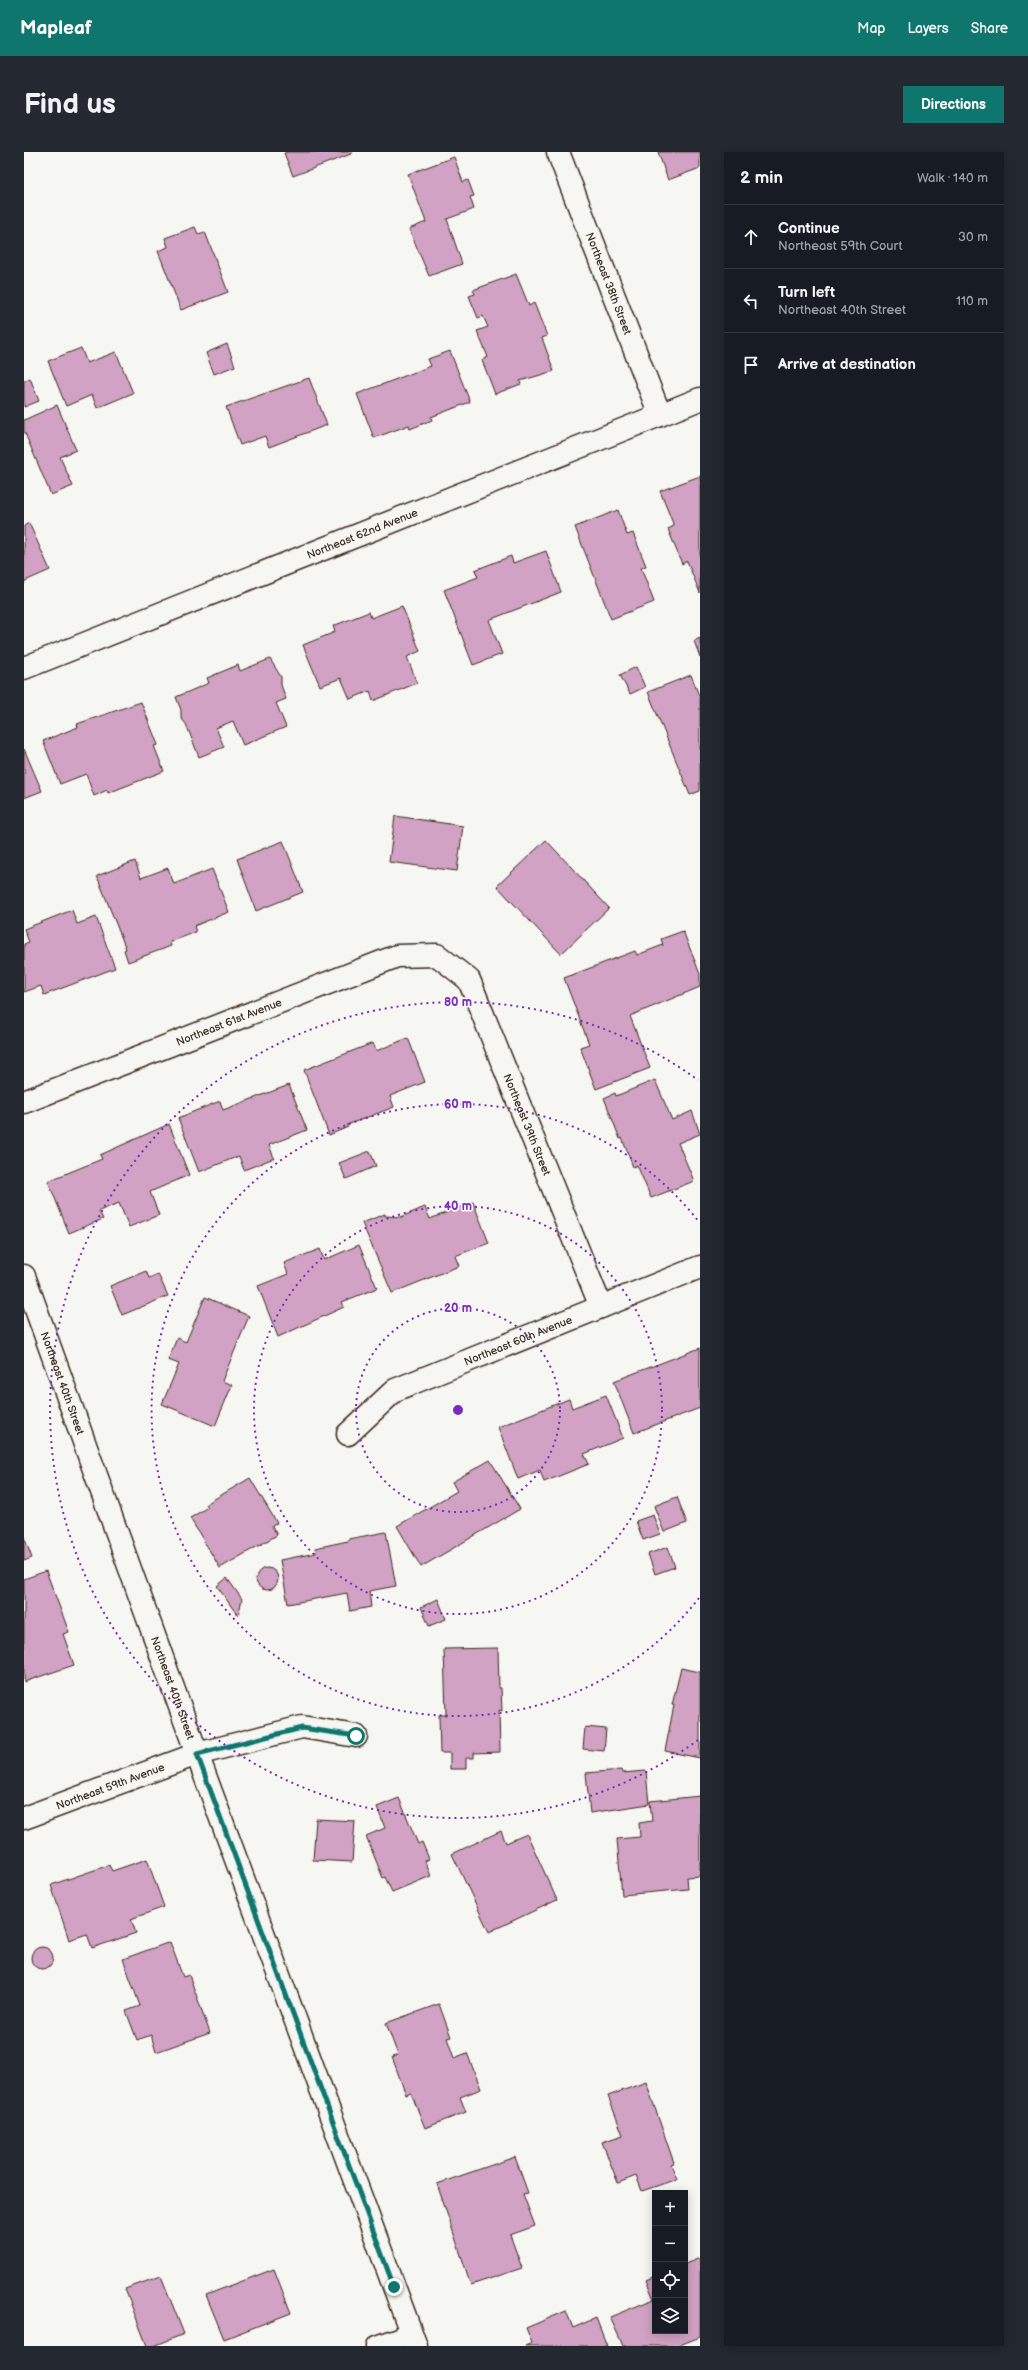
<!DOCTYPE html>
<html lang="en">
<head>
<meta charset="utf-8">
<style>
  body { margin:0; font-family:"Balsamiq Sans",sans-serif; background:#242831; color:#f1f3f6 }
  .controls { position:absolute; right:12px; bottom:12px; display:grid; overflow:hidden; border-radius:0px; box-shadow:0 2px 10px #0003 }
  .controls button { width:36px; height:36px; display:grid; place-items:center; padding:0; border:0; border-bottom:1px solid #363941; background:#171b24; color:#f1f3f6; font:20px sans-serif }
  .stop { position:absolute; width:12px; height:12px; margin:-9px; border:3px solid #0f766e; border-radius:50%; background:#fff }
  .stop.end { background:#0f766e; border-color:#fff; box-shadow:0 1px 4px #0008 }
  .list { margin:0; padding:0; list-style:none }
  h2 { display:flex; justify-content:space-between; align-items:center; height:52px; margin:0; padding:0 16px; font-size:17px }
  h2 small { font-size:13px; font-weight:400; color:#9ea1a6 }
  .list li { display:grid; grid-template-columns:26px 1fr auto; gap:12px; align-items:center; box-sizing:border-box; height:64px; padding:0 16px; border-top:1px solid #363941 }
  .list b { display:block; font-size:15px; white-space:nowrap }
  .list p { margin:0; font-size:13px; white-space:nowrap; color:#9ea1a6 }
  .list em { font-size:13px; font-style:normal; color:#9ea1a6 }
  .icon { flex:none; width:22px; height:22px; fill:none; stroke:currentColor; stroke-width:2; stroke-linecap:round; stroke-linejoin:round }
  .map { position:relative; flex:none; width:676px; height:2194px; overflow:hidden; border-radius:0px }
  header { display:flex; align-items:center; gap:24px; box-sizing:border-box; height:56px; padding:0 20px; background:#0f766e; color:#fff }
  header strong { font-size:19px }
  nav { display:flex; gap:22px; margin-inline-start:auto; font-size:14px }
  .intro { display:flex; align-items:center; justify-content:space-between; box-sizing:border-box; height:96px; padding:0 24px }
  h1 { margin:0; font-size:28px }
  .button { padding:10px 18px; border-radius:0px; background:#0f766e; color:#fff; font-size:14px; font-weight:700 }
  main { display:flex; gap:24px; padding:0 24px }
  aside { flex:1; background:#171b24; border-radius:0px; box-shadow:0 2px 10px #0003 }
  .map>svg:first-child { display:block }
  .building { fill:#d1a2c3; stroke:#3b2a1e }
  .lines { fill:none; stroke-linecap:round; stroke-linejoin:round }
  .service-casing { stroke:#3b2a1e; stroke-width:23 }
  .minor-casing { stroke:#3b2a1e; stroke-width:25 }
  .tertiary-casing { stroke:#3b2a1e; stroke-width:25 }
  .service { stroke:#f6f6f2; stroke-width:20 }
  .minor { stroke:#f6f6f2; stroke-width:22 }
  .tertiary { stroke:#f6f6f2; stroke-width:22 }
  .route { stroke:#0f766e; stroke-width:5 }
  .ring { fill:none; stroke:#7b2cbf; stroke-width:2; stroke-dasharray:2 4 }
  .labels { text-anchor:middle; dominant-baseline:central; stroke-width:3.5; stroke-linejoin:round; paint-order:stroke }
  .street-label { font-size:11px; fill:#3b2a1e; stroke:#f6f6f2 }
  .centre { fill:#7b2cbf; stroke:#f6f6f2; stroke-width:2 }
  .ring-label { font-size:12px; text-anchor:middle; font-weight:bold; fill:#7b2cbf; stroke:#f6f6f2; stroke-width:3.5; stroke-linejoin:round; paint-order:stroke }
</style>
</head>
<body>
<header>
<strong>Mapleaf</strong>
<nav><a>Map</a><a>Layers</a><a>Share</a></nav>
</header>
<div class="intro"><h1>Find us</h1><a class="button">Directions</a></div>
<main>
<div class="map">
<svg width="676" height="2194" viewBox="0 0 676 2194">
  <rect width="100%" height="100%" fill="#f6f6f2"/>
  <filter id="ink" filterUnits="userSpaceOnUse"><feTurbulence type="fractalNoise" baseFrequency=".025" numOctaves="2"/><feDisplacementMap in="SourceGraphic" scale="8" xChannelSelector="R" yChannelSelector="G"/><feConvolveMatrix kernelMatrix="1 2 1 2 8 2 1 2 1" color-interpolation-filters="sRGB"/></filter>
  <g filter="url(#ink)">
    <!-- building -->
    <g class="building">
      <path d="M264,0h63v2l-58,22 -9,-23z"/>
      <path d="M634,0h42v16l-32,12z"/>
      <path d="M430,5l9,25 5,-2 6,16 -4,1 4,12 -27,10 15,45 -33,12 -20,-47 17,-7 -18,-48z"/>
      <path d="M171,75l3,7 7,-2 23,60 -47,18 -23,-59 10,-4 -3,-9z"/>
      <path d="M492,122l13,32 5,-3 13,33 -5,2 12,33 -34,10 1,3 -26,10 -13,-34 6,-3 -11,-26 11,-4 -5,-11 -5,2 -9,-22 6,-2 -2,-4z"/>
      <path d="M203,192l8,22 -21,8 -8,-21z"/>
      <path d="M57,196l6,15 29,-11 17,41 -36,15 -5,-13 -26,11 -18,-45z"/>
      <path d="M426,199l20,51 -39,15 1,3 -22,9 -1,-4 -35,13 -17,-44 74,-28 -3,-7z"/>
      <path d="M6,226l9,23 -15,6v-26z"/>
      <path d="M285,226l18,47 -58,22 -4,-11 -25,9 -14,-38z"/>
      <path d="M33,253l19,45 -16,7 13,29 -22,9 -27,-64v-11z"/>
      <path d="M676,324v117l-13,-32 -5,3 -14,-35 6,-3 -14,-35z"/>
      <path d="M594,358l9,25 6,-2 13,33 -5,2 13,34 -43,17 -36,-92z"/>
      <path d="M5,371l21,47 -25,11 -1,3v-58z"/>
      <path d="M522,399l15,41 -72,28 13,34 -29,11 -29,-75 34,-13 -3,-7 36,-14 2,7z"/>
      <path d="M378,454l18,45 -13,6 10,26 -44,18 -3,-10 -20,8 -9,-21 -21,8 -17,-41 32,-13 -2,-6 36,-14 2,6z"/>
      <path d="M676,486v19l-6,-16z"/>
      <path d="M246,507l11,18v8l5,14 -10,4 10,24 -43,18 -10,-24 -17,7 8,19 -25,10 -13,-33 -5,-6v-8l-5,-13 33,-14 -2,-5 31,-13 2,6z"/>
      <path d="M612,515l9,20 -15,7 -10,-19z"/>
      <path d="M667,523l9,23v93l-10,4 -42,-103z"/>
      <path d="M117,550l17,43 -4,1 10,25 -56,22 -1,-3 -13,6 -8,-22 -26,10 -17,-43 35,-14 -1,-3z"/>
      <path d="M0,597l18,42 -18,7z"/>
      <path d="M371,664l68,10 -6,45 -68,-9z"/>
      <path d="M522,688l63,68 -48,46 -64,-68z"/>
      <path d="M259,689l20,51 -47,19 -19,-52z"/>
      <path d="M111,709l6,17 27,-10 6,16 38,-15 17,43 -35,14 2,6 -26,10 1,4 -43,16 -4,-12 2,-1 -29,-73z"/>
      <path d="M48,758l5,14 19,-7 19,51 -71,27 -3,-9 -17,6v-48l5,-2 -5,-13z"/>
      <path d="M659,779l17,43v13l-70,29 20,52 -54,21 -16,-42 9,-3 -25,-66 71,-27 2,4 26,-10 -2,-6z"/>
      <path d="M384,886l17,44 -35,14 4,11 -47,18 1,2 -19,8 -25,-65 69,-27 3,8z"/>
      <path d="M631,928l17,40 20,-9 8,23 -22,9 16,38 -43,17 -14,-33 -4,2 -11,-29 -2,1 -16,-41 11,-5 1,3z"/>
      <path d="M265,933l18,45 -38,15 5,13 -30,12 -5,-14 -40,16 -21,-54 42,-17 3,9z"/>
      <path d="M145,972l20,51 -39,17 9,23 -30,12 -10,-24 -20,8 4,8 -34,14 -21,-52 54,-22 -2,-4z"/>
      <path d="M346,999l6,15 -30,13 -7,-16z"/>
      <path d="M449,1050l16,41 -34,13 4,10 -67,27 -30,-70 23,-9v2l16,1 24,-10 5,12z"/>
      <path d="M335,1093l18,43 -35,14 2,5 -66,30 -20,-51 30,-12 -4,-11 36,-14 4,11z"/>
      <path d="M122,1119l3,7 9,-4 10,22 -46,19 -12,-29z"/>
      <path d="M181,1145l44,19 -27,65 10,4 -17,41 -53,-22 17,-40 -11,-4 9,-22 9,4z"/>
      <path d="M676,1196v60l-66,25 -20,-52z"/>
      <path d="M582,1243l17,43 -39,16 5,10 -45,18 -4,-12 -22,9 -20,-52 71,-28 3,9z"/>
      <path d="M466,1308l30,49 -99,58 -24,-41 60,-35 -5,-9z"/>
      <path d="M226,1326l27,45 -5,3 5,9 -57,33 -30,-50 18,-11 -2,-3z"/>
      <path d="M653,1345l10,26 -23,9 -10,-26z"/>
      <path d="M629,1363l7,19 -17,6 -7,-19z"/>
      <path d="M362,1380l10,54 -27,5 2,16 -21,4 -3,-18 -59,11 -8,-44 36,-7 -1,-5 33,-7v-2z"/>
      <path d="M0,1385l8,21 -8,3z"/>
      <path d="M644,1395l7,20 -20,7 -7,-20z"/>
      <circle cx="243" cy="1427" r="11"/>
      <path d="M22,1419l23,61 -6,2 11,31 -50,17v-103z"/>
      <path d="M203,1426l15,21 -4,17 -21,-30z"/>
      <path d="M414,1447l8,20 -17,7 -8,-19z"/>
      <path d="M474,1496l1,40h2l1,23 -3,-1 1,42 -26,1v5h-8v11h-16v-16h-10l-1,-38h7l-2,-66z"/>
      <path d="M657,1516l19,4v86l-35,-7 9,-46h-2z"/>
      <path d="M561,1575l21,2 -2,22 -21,-2z"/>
      <path d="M597,1618l1,3 24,-2 3,33 -59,9 -4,-40z"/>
      <path d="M676,1644v80l-13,1 1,12 -66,6 -5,-56 23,-2 -1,-14 13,-2 -2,-20z"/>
      <path d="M375,1646l19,46 4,-2 7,17 -4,2 6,15 -39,16 -7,-15 -2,1 -17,-42 19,-8 -8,-21z"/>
      <path d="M292,1667l39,2 -3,41 -39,-2z"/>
      <path d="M477,1679l5,12 21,-9 30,66 -68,32 -37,-78z"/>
      <path d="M123,1707l17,48 -33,12 5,14 -44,15 -5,-14 -18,6 -18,-55 58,-20 3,6z"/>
      <path d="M146,1790l13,35 6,-2 21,58 -54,19 -5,-17 -14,5 -11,-29 14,-5 -17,-47z"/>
      <circle cx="18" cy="1806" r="11"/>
      <path d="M415,1852l12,33 -4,1 7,20 13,-5 14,36 -21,8 6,15 -41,16 -14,-35 -5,2 -14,-38 6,-2 -12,-32z"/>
      <path d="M622,1930l28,81 -3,1 6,15 -35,12 -6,-15 -18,7 -16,-41 21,-7 -15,-39z"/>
      <path d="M491,2005l13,36 -5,1 12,32 -25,9 12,33 -51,17 -34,-101z"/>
      <path d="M676,2106v79l-23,9h-54l-13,-29 44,-18 -8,-19 9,-4v55h30v-67z"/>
      <path d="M250,2117l17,44 -67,26 -18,-44z"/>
      <path d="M137,2124l23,58 -30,12h-7l-22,-57z"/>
      <path d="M542,2159l7,17 23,-10 11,28h-82l7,-3 -6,-15z"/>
    </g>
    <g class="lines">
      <defs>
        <path id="service" d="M353,2194l35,-13"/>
        <g id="minor">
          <path id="s1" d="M534,0l102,263"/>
          <path id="s2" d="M0,516l676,-269"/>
          <path id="s3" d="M0,950l373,-146 40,-1 32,25 132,327"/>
          <path id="s4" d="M324,1282l47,-44 305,-123"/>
          <path id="s5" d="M0,1666l173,-64 105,-27 54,9"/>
        </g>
        <g id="tertiary">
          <path id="s6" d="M0,1124l173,478 219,592"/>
        </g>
      </defs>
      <!-- service casing -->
      <use href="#service" class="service-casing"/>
      <!-- minor casing -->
      <use href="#minor" class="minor-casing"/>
      <!-- tertiary casing -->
      <use href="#tertiary" class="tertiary-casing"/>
      <!-- service -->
      <use href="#service" class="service"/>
      <!-- minor -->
      <use href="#minor" class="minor"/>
      <!-- tertiary -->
      <use href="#tertiary" class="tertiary"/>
    </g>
  </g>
  <g class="lines" filter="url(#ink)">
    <!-- route -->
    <path class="route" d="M332,1584l-54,-8 -105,26 197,533"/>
  </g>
  <!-- distance rings -->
  <g class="ring">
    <circle cx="434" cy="1258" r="102"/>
    <circle cx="434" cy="1258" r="204"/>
    <path d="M675 1446A306 306 0 1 1 675 1070"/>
    <path d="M674 1588A408 408 0 1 1 674 928"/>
  </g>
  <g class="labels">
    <!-- street labels -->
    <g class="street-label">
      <text stroke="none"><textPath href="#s1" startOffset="141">Northeast 38th Street</textPath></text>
      <text stroke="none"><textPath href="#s2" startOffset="364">Northeast 62nd Avenue</textPath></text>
      <text stroke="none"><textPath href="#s3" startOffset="220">Northeast 61st Avenue</textPath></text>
      <text stroke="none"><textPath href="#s3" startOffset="637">Northeast 39th Street</textPath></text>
      <text stroke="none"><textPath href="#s4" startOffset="197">Northeast 60th Avenue</textPath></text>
      <text stroke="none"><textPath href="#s6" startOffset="114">Northeast 40th Street</textPath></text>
      <text stroke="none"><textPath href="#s6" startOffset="438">Northeast 40th Street</textPath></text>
      <text stroke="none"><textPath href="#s5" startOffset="92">Northeast 59th Avenue</textPath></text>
    </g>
  </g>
  <circle cx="434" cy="1258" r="6" class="centre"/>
  <g class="ring-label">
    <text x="434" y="854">80 m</text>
    <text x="434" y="956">60 m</text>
    <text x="434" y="1058">40 m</text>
    <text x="434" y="1160">20 m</text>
  </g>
</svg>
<div class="controls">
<button>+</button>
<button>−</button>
<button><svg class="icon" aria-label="locate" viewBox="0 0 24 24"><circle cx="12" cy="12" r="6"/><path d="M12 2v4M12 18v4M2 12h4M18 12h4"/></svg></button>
<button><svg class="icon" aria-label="layers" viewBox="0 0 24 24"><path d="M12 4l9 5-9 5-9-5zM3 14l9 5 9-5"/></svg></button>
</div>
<div class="stop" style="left:332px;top:1584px"></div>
<div class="stop end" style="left:370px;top:2135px"></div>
</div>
<aside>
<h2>2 min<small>Walk · 140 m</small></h2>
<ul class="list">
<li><svg class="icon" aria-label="ahead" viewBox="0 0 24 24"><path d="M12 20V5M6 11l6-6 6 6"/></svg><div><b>Continue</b><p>Northeast 59th Court</p></div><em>30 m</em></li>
<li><svg class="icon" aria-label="left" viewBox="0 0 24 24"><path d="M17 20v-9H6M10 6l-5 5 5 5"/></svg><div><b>Turn left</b><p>Northeast 40th Street</p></div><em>110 m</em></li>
<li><svg class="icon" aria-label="arrive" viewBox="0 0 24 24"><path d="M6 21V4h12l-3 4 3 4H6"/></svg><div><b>Arrive at destination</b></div></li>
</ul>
</aside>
</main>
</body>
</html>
